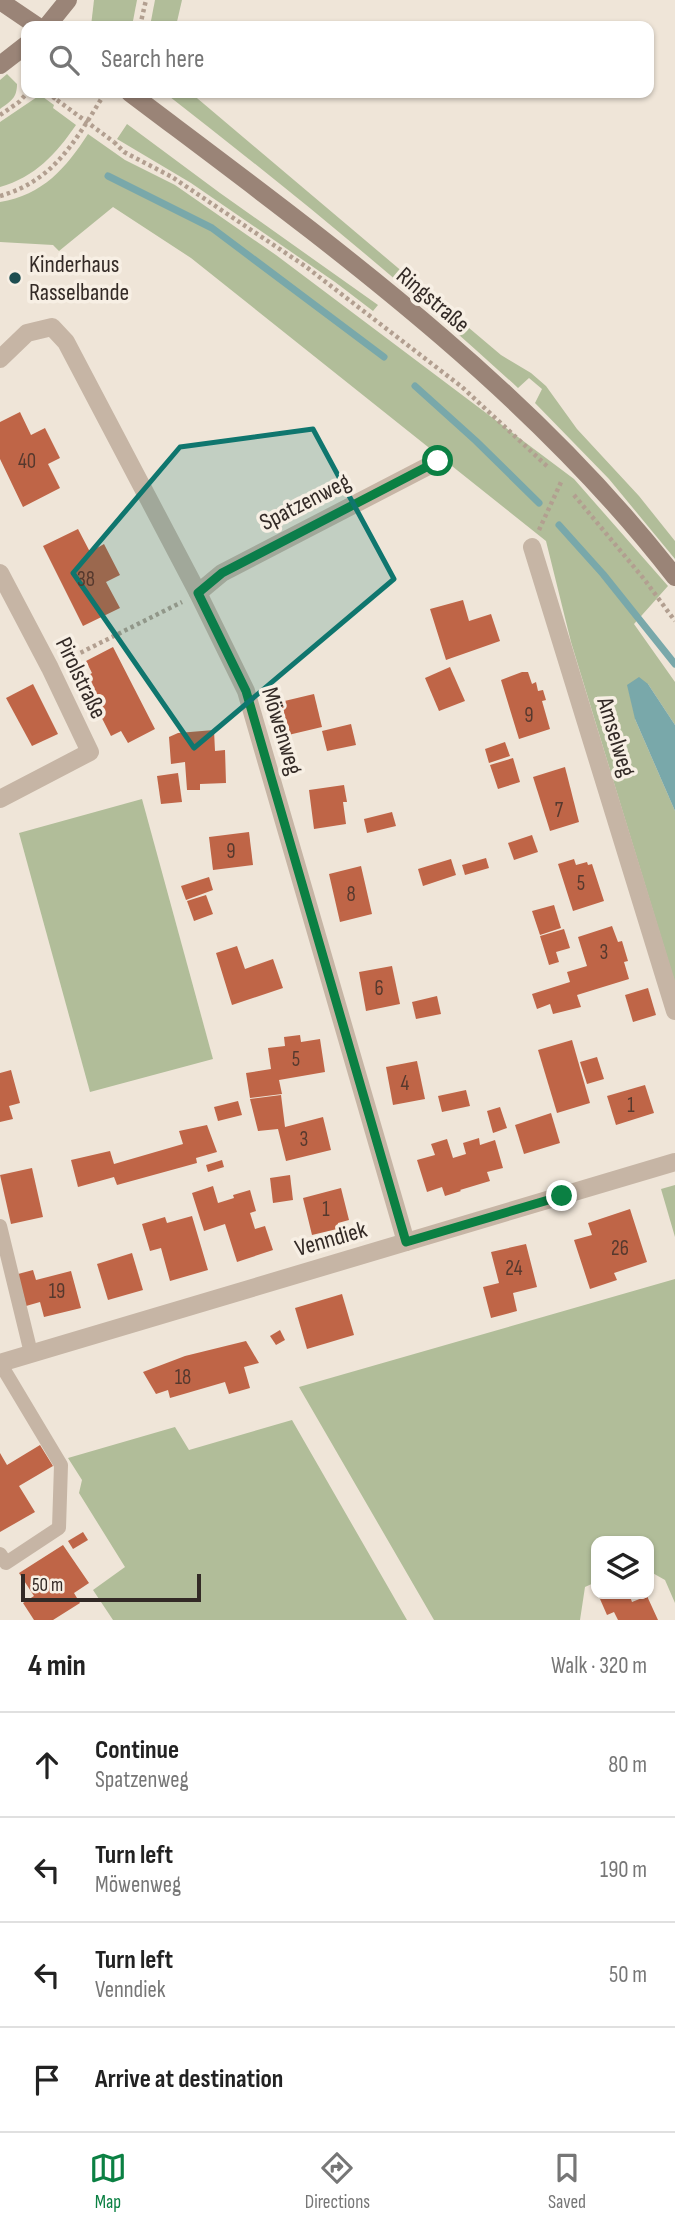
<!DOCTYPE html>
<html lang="en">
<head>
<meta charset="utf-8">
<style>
  body { margin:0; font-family:"Sofia Sans Condensed",sans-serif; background:#f6f6f6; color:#222 }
  .controls { position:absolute; right:21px; bottom:21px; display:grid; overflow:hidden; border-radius:14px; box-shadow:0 2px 5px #0004 }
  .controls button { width:63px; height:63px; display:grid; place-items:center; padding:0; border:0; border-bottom:2px solid #e0e0e0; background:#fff; color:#222; font:35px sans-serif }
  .scale { position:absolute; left:21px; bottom:18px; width:180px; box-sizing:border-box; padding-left:7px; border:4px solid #332a26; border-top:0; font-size:19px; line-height:24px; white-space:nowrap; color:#332a26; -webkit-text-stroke:5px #f7efe4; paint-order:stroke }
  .stop { position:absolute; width:21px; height:21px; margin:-16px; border:5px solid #0b8043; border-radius:50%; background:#fff }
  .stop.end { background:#0b8043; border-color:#fff; box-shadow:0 2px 7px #0008 }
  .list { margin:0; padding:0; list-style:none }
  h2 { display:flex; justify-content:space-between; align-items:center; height:91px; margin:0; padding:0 28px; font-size:30px }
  h2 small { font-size:23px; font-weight:400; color:#767676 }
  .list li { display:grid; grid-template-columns:46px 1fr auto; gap:21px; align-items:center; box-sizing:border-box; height:105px; padding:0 28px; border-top:2px solid #e0e0e0 }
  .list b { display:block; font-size:26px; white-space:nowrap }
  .list p { margin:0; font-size:23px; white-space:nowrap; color:#767676 }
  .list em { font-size:23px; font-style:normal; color:#767676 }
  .icon { flex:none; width:38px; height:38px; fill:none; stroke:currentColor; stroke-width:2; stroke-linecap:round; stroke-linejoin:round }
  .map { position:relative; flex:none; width:675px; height:1620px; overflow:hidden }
  .search { position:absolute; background:#fff; box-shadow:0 2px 5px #0004; left:21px; right:21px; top:21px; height:77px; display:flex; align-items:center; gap:18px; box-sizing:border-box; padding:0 24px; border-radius:14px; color:#767676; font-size:26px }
  .sheet { height:511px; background:#fff }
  nav { display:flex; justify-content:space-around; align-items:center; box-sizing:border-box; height:98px; border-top:2px solid #e0e0e0; background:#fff; font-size:19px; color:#767676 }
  nav a { display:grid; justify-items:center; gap:4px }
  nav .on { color:#0b8043 }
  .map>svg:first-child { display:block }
  .green { fill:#b1bd99 }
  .water { fill:#79a8aa }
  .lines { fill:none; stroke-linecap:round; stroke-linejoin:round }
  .stream { stroke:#79a8aa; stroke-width:7 }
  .building { fill:#bf6547 }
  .path { stroke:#b29f90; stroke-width:4.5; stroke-dasharray:3.5 3.5; stroke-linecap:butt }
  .lane { stroke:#c6b5a5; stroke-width:14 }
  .street { stroke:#c6b5a5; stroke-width:18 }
  .secondary { stroke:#9a8477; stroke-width:18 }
  .path-bridge { stroke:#b29f90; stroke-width:4.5; stroke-dasharray:3.5 3.5; stroke-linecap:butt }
  .route { stroke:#0b8043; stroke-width:9 }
  .marked { fill:#0f766e; fill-opacity:0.2; stroke:#0f766e; stroke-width:5; stroke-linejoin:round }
  .poi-dot { fill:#1e4e51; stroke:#f7efe4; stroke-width:2.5 }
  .labels { text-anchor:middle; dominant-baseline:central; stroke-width:7; stroke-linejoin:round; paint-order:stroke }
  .number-label { font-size:21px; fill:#56392e }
  .poi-label { font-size:24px; fill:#332a26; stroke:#f7efe4; text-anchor:start }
  .street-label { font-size:24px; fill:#332a26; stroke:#f7efe4 }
</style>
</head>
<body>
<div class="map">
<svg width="675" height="1620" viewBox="0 0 675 1620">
  <rect width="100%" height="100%" fill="#efe5d8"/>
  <!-- green -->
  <g class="green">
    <path d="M94,0h43l-5,26h-41z"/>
    <path d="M155,0h27l-6,26h-26z"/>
    <path d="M7,74l10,10c0,14 -6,17 -17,25v-29z"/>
    <path d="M165,93h26l310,262 30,18 15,13 31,43 62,67 36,45v18l-66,-80 -74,-76 7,-14 -13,-11 -11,10c-113,-104 -232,-201 -353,-295z"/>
    <path d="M37,97h6l11,8 -1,3 23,17c-20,29 -41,52 -76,62v-65z"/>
    <path d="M127,124l93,69 158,112 -5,6 -38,-29 -144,-99 -74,-44z"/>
    <path d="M88,134l37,26 50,25 101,70 298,224 94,107 -34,38 41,58v43l-27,-41 -13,35 40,92v172l-104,-341 -25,-101 -355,-283 -78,-51 -54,44 -6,-6 -53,-3v-40c43,-7 66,-34 88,-68z"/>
    <path d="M142,799l71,260 -123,33 -71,-259z"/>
    <path d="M675,1185v52l-14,-48z"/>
    <path d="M675,1279v324l-10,-23 -16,-9v-30h-53v41l-11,5 -5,33h-146l-135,-233z"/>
    <path d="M292,1420l115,200h-294l-20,-30 32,-23 -46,-74 3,-13 -14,-22 107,-31 14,23z"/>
  </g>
  <!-- water -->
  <path class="water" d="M639,677l9,7 27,41v86l-40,-92 -8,-34z"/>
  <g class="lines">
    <!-- stream -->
    <g class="stream">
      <path d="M108,176l104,52 172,129"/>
      <path d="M415,386l61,55 63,62"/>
      <path d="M559,525l44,49 72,90"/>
    </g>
  </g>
  <!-- building -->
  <g class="building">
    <path d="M20,412l11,23 14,-7 15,30 -12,6 12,24 -37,19 -23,-48v-37z"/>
    <path d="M78,529l12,23 14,-8 16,31 -14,7 14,26 -37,18 -40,-80z"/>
    <path d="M463,600l6,21 22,-7 9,27 -54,19 -16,-51z"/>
    <path d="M113,647l42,82 -27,14 -7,-12 -10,5 -29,-57 10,-6 -6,-12z"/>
    <path d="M450,667l15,34 -26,10 -14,-33z"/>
    <path d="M522,672h6l4,12 4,-2 2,9 5,-1 3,10 -4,1 8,28 -31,10 -18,-59z"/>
    <path d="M33,684l25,50 -26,12 -26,-48z"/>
    <path d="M314,694l8,33 -38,9 -8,-33z"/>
    <path d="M351,724l5,21 -29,6 -5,-20z"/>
    <path d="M214,730l1,21 10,-1 1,33 -26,1v6h-13l-2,-28 -14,2 -2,-27 9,-4z"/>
    <path d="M505,742l5,14 -21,7 -4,-14z"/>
    <path d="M513,758l7,24 -22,7 -8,-24z"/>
    <path d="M565,767l14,55 -29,9 -17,-54z"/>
    <path d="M178,773l4,29 -21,2 -4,-28z"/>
    <path d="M344,785l3,17h-4l3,22 -32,5 -5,-39z"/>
    <path d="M392,812l4,14 -29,7 -3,-14z"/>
    <path d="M249,832l4,33 -40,5 -4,-33z"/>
    <path d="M532,835l6,17 -24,8 -6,-17z"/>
    <path d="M486,858l3,10 -24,7 -3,-10z"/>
    <path d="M451,859l5,16 -33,11 -5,-17z"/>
    <path d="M574,859l2,6 11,-3 1,3 4,-1 12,37 -31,10 -15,-47z"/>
    <path d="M361,866l11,48 -32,8 -11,-48z"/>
    <path d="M209,877l4,13 -27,10 -5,-14z"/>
    <path d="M206,895l7,19 -19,7 -7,-20z"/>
    <path d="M554,905l7,23 -21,7 -8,-24z"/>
    <path d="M612,926l6,16 4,-1 6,20 -4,1 5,17 -52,16 4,12 -28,7 -3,-10 -13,5 -5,-15 38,-12 -3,-10 20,-6 -9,-29z"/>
    <path d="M564,929l6,19 -14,4 3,10 -10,3 -9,-29z"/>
    <path d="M237,946l8,23 28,-10 10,29 -51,17 -16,-52z"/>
    <path d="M392,966l8,38 -34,7 -7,-39z"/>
    <path d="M648,988l8,27 -23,7 -8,-27z"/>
    <path d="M437,996l4,18 -25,5 -4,-17z"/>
    <path d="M300,1035l1,7 19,-3 5,33 -46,8 3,14 -32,4 -4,-25 25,-4 -3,-21 17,-2 -1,-9z"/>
    <path d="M572,1040l18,63 -33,10 -19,-63z"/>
    <path d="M597,1057l7,22 -17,5 -7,-22z"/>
    <path d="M417,1061l8,38 -32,6 -7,-38z"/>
    <path d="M11,1070l9,33 -11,3 4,13 -13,3v-49z"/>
    <path d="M645,1085l9,28 -38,12 -9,-29z"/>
    <path d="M466,1090l4,16 -28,6 -4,-16z"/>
    <path d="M281,1095l4,32 38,-10 8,33 -45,11 -8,-32 -20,2 -8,-32z"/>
    <path d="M238,1101l4,14 -24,6 -4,-14z"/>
    <path d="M500,1107l7,21 -14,5 -6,-22z"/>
    <path d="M551,1113l9,30 -36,11 -9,-29z"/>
    <path d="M207,1125l10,27 -21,6 1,5 -80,22 -3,-8 -36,10 -7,-27 39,-9 4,13 69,-20 -4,-13z"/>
    <path d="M479,1138l1,7 15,-5 8,28 -16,4 3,9 -30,9 1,1 -16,5 -3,-9 -15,5 -10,-32 18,-5 -4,-11 16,-5 6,19 13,-4 -3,-11z"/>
    <path d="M222,1160l2,7 -16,5 -2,-7z"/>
    <path d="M32,1168l11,49 -32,7 -11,-49z"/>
    <path d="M290,1175l3,25 -20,3 -3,-25z"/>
    <path d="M213,1186l5,17 16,-5 -1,-3 17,-5 6,21 -6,2 5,16 10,-3 8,24 -36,12 -12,-38 -21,7 -12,-38z"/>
    <path d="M341,1188l8,32 -11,3 -1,6 -25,6 -9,-37z"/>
    <path d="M630,1209l17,53 -33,11 3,7 -27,9 -16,-49 18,-5 -4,-12z"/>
    <path d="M192,1216l16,54 -38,11 -9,-33 -11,3 -8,-27 23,-7 2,6z"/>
    <path d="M526,1244l11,43 -24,6 4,18 -26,7 -8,-31 16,-4 -8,-31z"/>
    <path d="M132,1253l11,37 -35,10 -11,-36z"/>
    <path d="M33,1270l3,10 35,-9 10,37 -37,9 -4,-15 -14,4 -8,-32z"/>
    <path d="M342,1294l12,41 -47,14 -12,-41z"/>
    <path d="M280,1330l5,10 -9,5 -6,-9z"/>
    <path d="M246,1341l13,22 -15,4 6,21 -21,6 -4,-12 -55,16 -2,-8 -12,4 -13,-22 42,-16z"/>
    <path d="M40,1445l13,21 -34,20 16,26 -35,20v-79l7,12z"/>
    <path d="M83,1532l5,8 -15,9 -5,-8z"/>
    <path d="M63,1545l26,38 -15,10 6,10 -27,17h-19l-11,-17 11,-7 -15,-23z"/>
    <path d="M611,1594h18l3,8 15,-6 11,24h-40l-4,-8 -7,3 -7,-16z"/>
  </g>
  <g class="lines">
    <!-- path -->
    <g class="path">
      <path d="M140,26l6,-26"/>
      <path d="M47,93l10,7"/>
      <path d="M0,115l19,-13 8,-9"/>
      <path d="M114,142l10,10 48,25 133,89 157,121 87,81"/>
      <path d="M0,196c56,-16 76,-57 105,-103"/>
      <path d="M574,495l70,84 31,42"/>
      <path d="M539,530l23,-50"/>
      <path d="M68,659l114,-57"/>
    </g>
    <!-- lane -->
    <g class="lane">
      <path d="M0,1226l31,127"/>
      <path d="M0,1363l61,102 -2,63 -53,35 -6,-9"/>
    </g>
    <!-- street -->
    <g class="street">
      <path d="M0,359l27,-26 25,-6 14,15 132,251 48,98 160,551"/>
      <path d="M532,547l143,464"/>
      <path d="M0,573l50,95 40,84 -90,47"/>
      <path d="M198,593l24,-20 216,-112"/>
      <path d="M0,1363l675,-201"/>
    </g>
    <!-- secondary -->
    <g class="secondary">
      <path d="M0,1l37,25"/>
      <path d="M47,26l21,-26"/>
      <path d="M0,65l26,-20"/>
      <path d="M130,93c192,145 397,292 545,484"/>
    </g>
    <!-- path-bridge -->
    <path class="path-bridge" d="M57,100l57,42"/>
  </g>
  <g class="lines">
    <!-- route -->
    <path class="route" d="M438,461l-216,112 -24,20 48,98 160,551 156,-46"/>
  </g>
  <!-- marked area -->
  <path class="marked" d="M313,429l81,150 -200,169 -121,-175 107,-126z"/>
  <!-- markers -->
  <circle class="poi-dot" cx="15" cy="278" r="7"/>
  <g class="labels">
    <!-- number labels -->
    <g class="number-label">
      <text x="27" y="461">40</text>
      <text x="86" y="579">38</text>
      <text x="529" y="715">9</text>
      <text x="559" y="810">7</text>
      <text x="231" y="851">9</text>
      <text x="581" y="883">5</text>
      <text x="351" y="894">8</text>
      <text x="604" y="952">3</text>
      <text x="379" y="988">6</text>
      <text x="296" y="1059">5</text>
      <text x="405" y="1083">4</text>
      <text x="631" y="1105">1</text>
      <text x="304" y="1139">3</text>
      <text x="326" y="1209">1</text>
      <text x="620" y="1248">26</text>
      <text x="514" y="1268">24</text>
      <text x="57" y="1291">19</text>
      <text x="183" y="1377">18</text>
    </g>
    <!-- poi labels -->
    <g class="poi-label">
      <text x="29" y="264">Kinderhaus<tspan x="29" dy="28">Rasselbande</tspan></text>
    </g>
    <!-- street labels -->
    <g class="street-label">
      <text transform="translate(433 300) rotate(40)">Ringstraße</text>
      <text transform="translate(305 502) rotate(-27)">Spatzenweg</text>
      <text transform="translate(81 678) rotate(64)">Pirolstraße</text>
      <text transform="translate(282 731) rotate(73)">Möwenweg</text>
      <text transform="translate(616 737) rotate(73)">Amselweg</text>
      <text transform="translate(331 1239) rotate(-16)">Venndiek</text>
    </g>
  </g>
</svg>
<div class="controls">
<button><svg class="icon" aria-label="layers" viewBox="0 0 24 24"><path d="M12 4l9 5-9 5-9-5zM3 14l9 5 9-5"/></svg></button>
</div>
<div class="scale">50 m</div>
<div class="stop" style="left:438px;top:461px"></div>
<div class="stop end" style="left:562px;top:1196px"></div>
<div class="search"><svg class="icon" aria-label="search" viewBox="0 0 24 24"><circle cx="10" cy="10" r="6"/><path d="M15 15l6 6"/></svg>Search here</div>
</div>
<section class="sheet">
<h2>4 min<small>Walk · 320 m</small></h2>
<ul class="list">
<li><svg class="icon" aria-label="ahead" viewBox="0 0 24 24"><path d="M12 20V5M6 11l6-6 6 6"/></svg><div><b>Continue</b><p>Spatzenweg</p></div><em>80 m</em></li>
<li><svg class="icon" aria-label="left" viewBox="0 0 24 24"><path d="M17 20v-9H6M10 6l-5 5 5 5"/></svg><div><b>Turn left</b><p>Möwenweg</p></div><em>190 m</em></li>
<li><svg class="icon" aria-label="left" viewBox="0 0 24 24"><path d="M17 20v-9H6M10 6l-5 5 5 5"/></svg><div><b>Turn left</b><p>Venndiek</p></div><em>50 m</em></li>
<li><svg class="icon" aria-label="arrive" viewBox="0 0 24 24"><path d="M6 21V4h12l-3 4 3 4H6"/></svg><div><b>Arrive at destination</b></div></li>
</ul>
</section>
<nav>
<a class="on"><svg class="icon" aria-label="map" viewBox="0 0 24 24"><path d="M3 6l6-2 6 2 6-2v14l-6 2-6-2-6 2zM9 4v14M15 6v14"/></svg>Map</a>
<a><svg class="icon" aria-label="directions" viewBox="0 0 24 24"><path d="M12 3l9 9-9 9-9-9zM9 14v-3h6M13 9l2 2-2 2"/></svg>Directions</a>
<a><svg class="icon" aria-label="saved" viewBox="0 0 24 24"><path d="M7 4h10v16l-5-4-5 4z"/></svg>Saved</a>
</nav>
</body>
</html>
